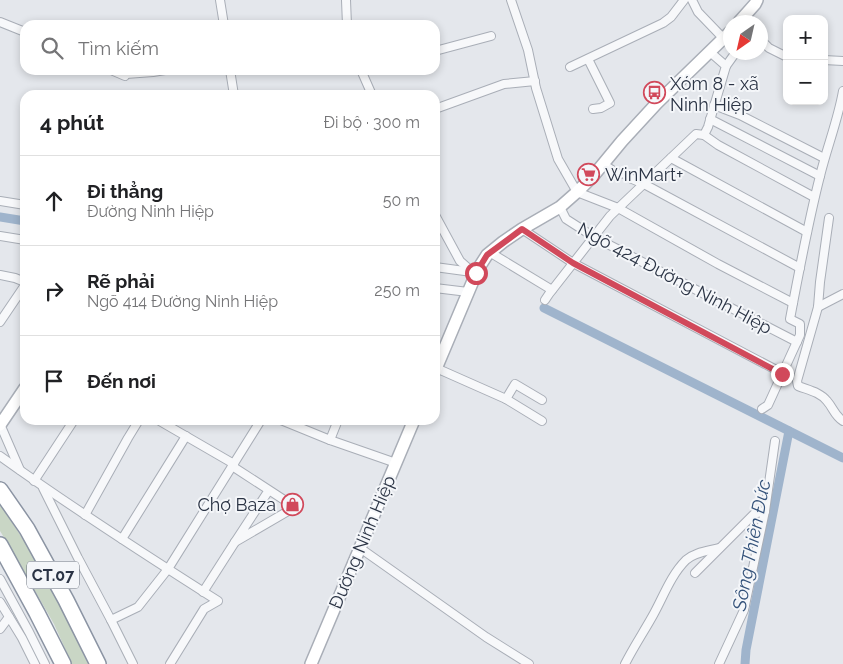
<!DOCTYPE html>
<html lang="vi">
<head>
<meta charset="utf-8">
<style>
  body { margin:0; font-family:Raleway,sans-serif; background:#f2f2f2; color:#202124 }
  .controls { position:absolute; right:15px; top:15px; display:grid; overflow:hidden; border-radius:10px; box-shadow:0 2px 8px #0003 }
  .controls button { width:45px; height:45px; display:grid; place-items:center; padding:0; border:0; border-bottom:1px solid #e0e0e0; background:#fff; color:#202124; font:25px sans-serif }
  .compass { position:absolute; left:723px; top:15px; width:45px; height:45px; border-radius:50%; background:#fff; box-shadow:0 2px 8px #0003; rotate:214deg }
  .stop { position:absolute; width:15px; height:15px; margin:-11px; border:4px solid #d1495b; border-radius:50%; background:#fff }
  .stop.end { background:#d1495b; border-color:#fff; box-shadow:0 1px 5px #0008 }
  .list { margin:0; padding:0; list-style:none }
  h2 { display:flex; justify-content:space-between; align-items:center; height:65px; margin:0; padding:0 20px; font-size:21px }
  h2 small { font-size:16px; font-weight:400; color:#757577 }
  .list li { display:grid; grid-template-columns:32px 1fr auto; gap:15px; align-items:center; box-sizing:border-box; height:90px; padding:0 20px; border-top:1px solid #e0e0e0 }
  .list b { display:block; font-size:19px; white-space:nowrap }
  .list p { margin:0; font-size:16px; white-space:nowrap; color:#757577 }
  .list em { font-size:16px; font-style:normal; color:#757577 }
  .icon { flex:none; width:28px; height:28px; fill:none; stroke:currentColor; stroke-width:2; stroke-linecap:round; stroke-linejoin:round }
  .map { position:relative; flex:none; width:843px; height:664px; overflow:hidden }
  .search { position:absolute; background:#fff; box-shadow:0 2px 8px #0003; left:20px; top:20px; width:420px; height:55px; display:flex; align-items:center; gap:12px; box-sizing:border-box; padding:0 18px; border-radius:15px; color:#757577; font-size:19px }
  .panel { position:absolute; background:#fff; box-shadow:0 2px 8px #0003; left:20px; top:90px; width:420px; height:335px; border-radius:15px }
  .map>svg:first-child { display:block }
  .green { fill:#c9d6c5 }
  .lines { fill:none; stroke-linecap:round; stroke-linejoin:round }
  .canal { stroke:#9fb4cc; stroke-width:9 }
  .minor-casing { stroke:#a9aeb7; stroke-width:10 }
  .secondary-casing { stroke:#a9aeb7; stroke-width:14 }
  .motorway-casing { stroke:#8b94a3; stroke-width:18 }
  .minor { stroke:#f7f8fa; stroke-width:8 }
  .secondary { stroke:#fff; stroke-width:11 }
  .motorway { stroke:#fff; stroke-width:15 }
  .route { stroke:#d1495b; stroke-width:6 }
  .labels { text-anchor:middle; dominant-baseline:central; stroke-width:4; stroke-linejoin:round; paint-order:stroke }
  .shield { fill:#f4f6f9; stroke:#676e7b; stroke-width:1 }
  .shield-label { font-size:16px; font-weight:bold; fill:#2b3445 }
  .poi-label { font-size:18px; fill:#2b3445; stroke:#f4f6f9; text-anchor:start }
  .street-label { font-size:18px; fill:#2b3445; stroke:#f4f6f9 }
  .water-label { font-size:19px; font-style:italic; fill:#34527a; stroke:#f4f6f9 }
</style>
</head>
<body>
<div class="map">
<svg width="843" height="664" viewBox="0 0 843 664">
  <rect width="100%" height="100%" fill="#e4e7ec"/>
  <!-- green -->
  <path class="green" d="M0,505c35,49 63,104 88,159h-16l-18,-40 -47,-82 -7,-11z"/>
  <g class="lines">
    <!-- canal -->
    <g class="canal">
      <path d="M0,217l25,4"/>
      <path d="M544,308l299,150"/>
      <path d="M745,664l1,-14 43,-219"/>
    </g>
    <defs>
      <g id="minor">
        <path d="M220,0l4,25"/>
        <path d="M346,0l1,25"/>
        <path d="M511,0l17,50 8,38 22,71 19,33 41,16 100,56 75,39"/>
        <path d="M692,0l6,12 26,27"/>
        <path d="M0,22l25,10"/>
        <path d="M760,39l9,9 18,9"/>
        <path d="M435,51l56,-15"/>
        <path d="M588,59l22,44 -9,5 -8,1"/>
        <path d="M824,60l19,1"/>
        <path d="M726,66l10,-14"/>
        <path d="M570,67l93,-44 8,-6 13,-17"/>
        <path d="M111,70l14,6"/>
        <path d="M230,70l4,25"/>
        <path d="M361,70l11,25"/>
        <path d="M126,74l27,-2 12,-2"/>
        <path d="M714,105l26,10 84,43"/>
        <path d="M435,109l69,-25 31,-3"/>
        <path d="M710,119l110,57"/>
        <path d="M704,135l14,10 96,52"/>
        <path d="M671,158l136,74"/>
        <path d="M603,164l15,10 5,-1 9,6 12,5 156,84"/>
        <path d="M0,201l25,4"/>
        <path d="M560,207l6,12 28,18 203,105"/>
        <path d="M435,215l25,46 8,7 8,5"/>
        <path d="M829,218l-9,64 -2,25 -21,74 1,5c10,4 22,6 29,15 7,8 7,14 16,20"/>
        <path d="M522,229l51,34 209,110"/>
        <path d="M0,236l25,4"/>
        <path d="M491,253l61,37"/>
        <path d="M435,267l37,5"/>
        <path d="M0,275l15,3 10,4"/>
        <path d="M435,288l33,4"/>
        <path d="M545,300l4,-6 61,-78 86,-82 8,1 4,-8 18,-61 -16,-14"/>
        <path d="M818,307l25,-13"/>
        <path d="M0,322l25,-37"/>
        <path d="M436,368l70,31 9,-15 27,16"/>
        <path d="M506,399l36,22"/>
        <path d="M762,409l6,-4 32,-70v-11l-10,-5c9,-48 18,-96 30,-143 7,-29 18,-56 23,-85"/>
        <path d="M158,420l76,44"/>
        <path d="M281,420l49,20 66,23"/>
        <path d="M0,424l20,46"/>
        <path d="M330,440l8,-20"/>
        <path d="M0,456c71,51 144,98 218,145l-14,8 -34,55"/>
        <path d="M232,466l63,41 -60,35 34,-52"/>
        <path d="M34,481l40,-61"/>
        <path d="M43,488l35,70 33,62 22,44"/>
        <path d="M85,515l43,-77 11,-18"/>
        <path d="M122,539l64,-103"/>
        <path d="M360,548l126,89 43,27"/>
        <path d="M695,573l59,-59 11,-3"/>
        <path d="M0,579l29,53 16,32"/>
        <path d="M203,592l32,-50"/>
        <path d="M0,602l22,36 13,26"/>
        <path d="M111,620l27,-13 30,-38 93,-149"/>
        <path d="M0,629l9,-12"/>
        <path d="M625,664c8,-16 18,-31 27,-47 11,-19 18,-41 34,-57 9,-8 22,-9 33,-12"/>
        <path d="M719,664l25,-54 21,-99 10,-70"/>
      </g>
      <g id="secondary">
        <path d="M739,22l16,-18 2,-4"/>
        <path d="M435,371l43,-102 9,-14 16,-13 19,-13 38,-22 17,-15 17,-17 28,-34 35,-38 73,-71"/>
        <path d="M0,425l25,-37"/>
        <path d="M311,664l103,-244"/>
      </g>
      <g id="motorway">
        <path d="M0,490l27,39 39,71 32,64"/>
        <path d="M0,545l37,68 26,51"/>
      </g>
    </defs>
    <!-- minor casing -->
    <use href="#minor" class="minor-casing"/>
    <!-- secondary casing -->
    <use href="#secondary" class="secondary-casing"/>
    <!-- motorway casing -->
    <use href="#motorway" class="motorway-casing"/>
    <!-- minor -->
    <use href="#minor" class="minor"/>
    <!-- secondary -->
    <use href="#secondary" class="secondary"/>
    <!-- motorway -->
    <use href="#motorway" class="motorway"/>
  </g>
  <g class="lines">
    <!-- route -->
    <path class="route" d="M476,273l11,-18 35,-26 51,34 209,111"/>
  </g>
  <!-- icons -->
  <defs>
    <symbol id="bus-ring" viewBox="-11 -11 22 22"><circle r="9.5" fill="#f4f6f9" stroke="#d1495b" stroke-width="1.5"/><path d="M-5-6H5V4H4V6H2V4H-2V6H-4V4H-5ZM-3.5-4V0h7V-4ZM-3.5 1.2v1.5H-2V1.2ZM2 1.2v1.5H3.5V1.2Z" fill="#d1495b"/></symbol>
    <symbol id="supermarket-ring" viewBox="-11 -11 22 22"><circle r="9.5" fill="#f4f6f9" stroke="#d1495b" stroke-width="1.5"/><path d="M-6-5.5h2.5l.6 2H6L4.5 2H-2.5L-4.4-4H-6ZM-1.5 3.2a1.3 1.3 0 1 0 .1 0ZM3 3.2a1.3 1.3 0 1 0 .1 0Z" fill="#d1495b"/></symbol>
    <symbol id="shop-ring" viewBox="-11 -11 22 22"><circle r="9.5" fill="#f4f6f9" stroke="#d1495b" stroke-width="1.5"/><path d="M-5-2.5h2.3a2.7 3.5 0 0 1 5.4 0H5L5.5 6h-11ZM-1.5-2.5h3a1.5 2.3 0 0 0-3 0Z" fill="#d1495b"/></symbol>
  </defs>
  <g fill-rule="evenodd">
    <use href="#bus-ring" x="642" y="80" width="25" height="25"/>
    <use href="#supermarket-ring" x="576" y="162" width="25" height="25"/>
    <use href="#shop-ring" x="280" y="492" width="25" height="25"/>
  </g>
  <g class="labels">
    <!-- shield labels -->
    <rect class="shield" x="27" y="561.5" width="52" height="27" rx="4"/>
    <g class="shield-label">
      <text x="53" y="575">CT.07</text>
    </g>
    <!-- poi labels -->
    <g class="poi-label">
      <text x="670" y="83">Xóm 8 - xã<tspan x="670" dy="21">Ninh Hiệp</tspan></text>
      <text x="605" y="174">WinMart+</text>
      <text x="276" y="504" text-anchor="end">Chợ Baza</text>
    </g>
    <!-- street labels -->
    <g class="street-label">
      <text transform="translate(675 278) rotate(28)">Ngõ 424 Đường Ninh Hiệp</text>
      <text transform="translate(362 542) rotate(-67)">Đường Ninh Hiệp</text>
    </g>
    <!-- water labels -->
    <g class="water-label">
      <text transform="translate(751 545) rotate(-79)">Sông Thiên Đức</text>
    </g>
  </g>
</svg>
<div class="controls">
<button>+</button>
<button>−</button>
</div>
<svg class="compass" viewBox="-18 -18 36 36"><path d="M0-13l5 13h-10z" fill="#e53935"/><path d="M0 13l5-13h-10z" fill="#757577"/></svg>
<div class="stop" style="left:476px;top:273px"></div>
<div class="stop end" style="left:782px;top:374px"></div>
<div class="search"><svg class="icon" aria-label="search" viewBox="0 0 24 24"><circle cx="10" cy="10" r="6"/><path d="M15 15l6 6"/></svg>Tìm kiếm</div>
<section class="panel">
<h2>4 phút<small>Đi bộ · 300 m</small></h2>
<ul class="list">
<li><svg class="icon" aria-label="ahead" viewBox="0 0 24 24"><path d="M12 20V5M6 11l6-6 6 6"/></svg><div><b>Đi thẳng</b><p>Đường Ninh Hiệp</p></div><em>50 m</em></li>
<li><svg class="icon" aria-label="right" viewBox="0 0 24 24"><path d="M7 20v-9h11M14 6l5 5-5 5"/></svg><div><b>Rẽ phải</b><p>Ngõ 414 Đường Ninh Hiệp</p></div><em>250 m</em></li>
<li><svg class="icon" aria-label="arrive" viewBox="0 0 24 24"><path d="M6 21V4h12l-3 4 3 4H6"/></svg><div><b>Đến nơi</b></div></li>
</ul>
</section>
</div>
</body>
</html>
